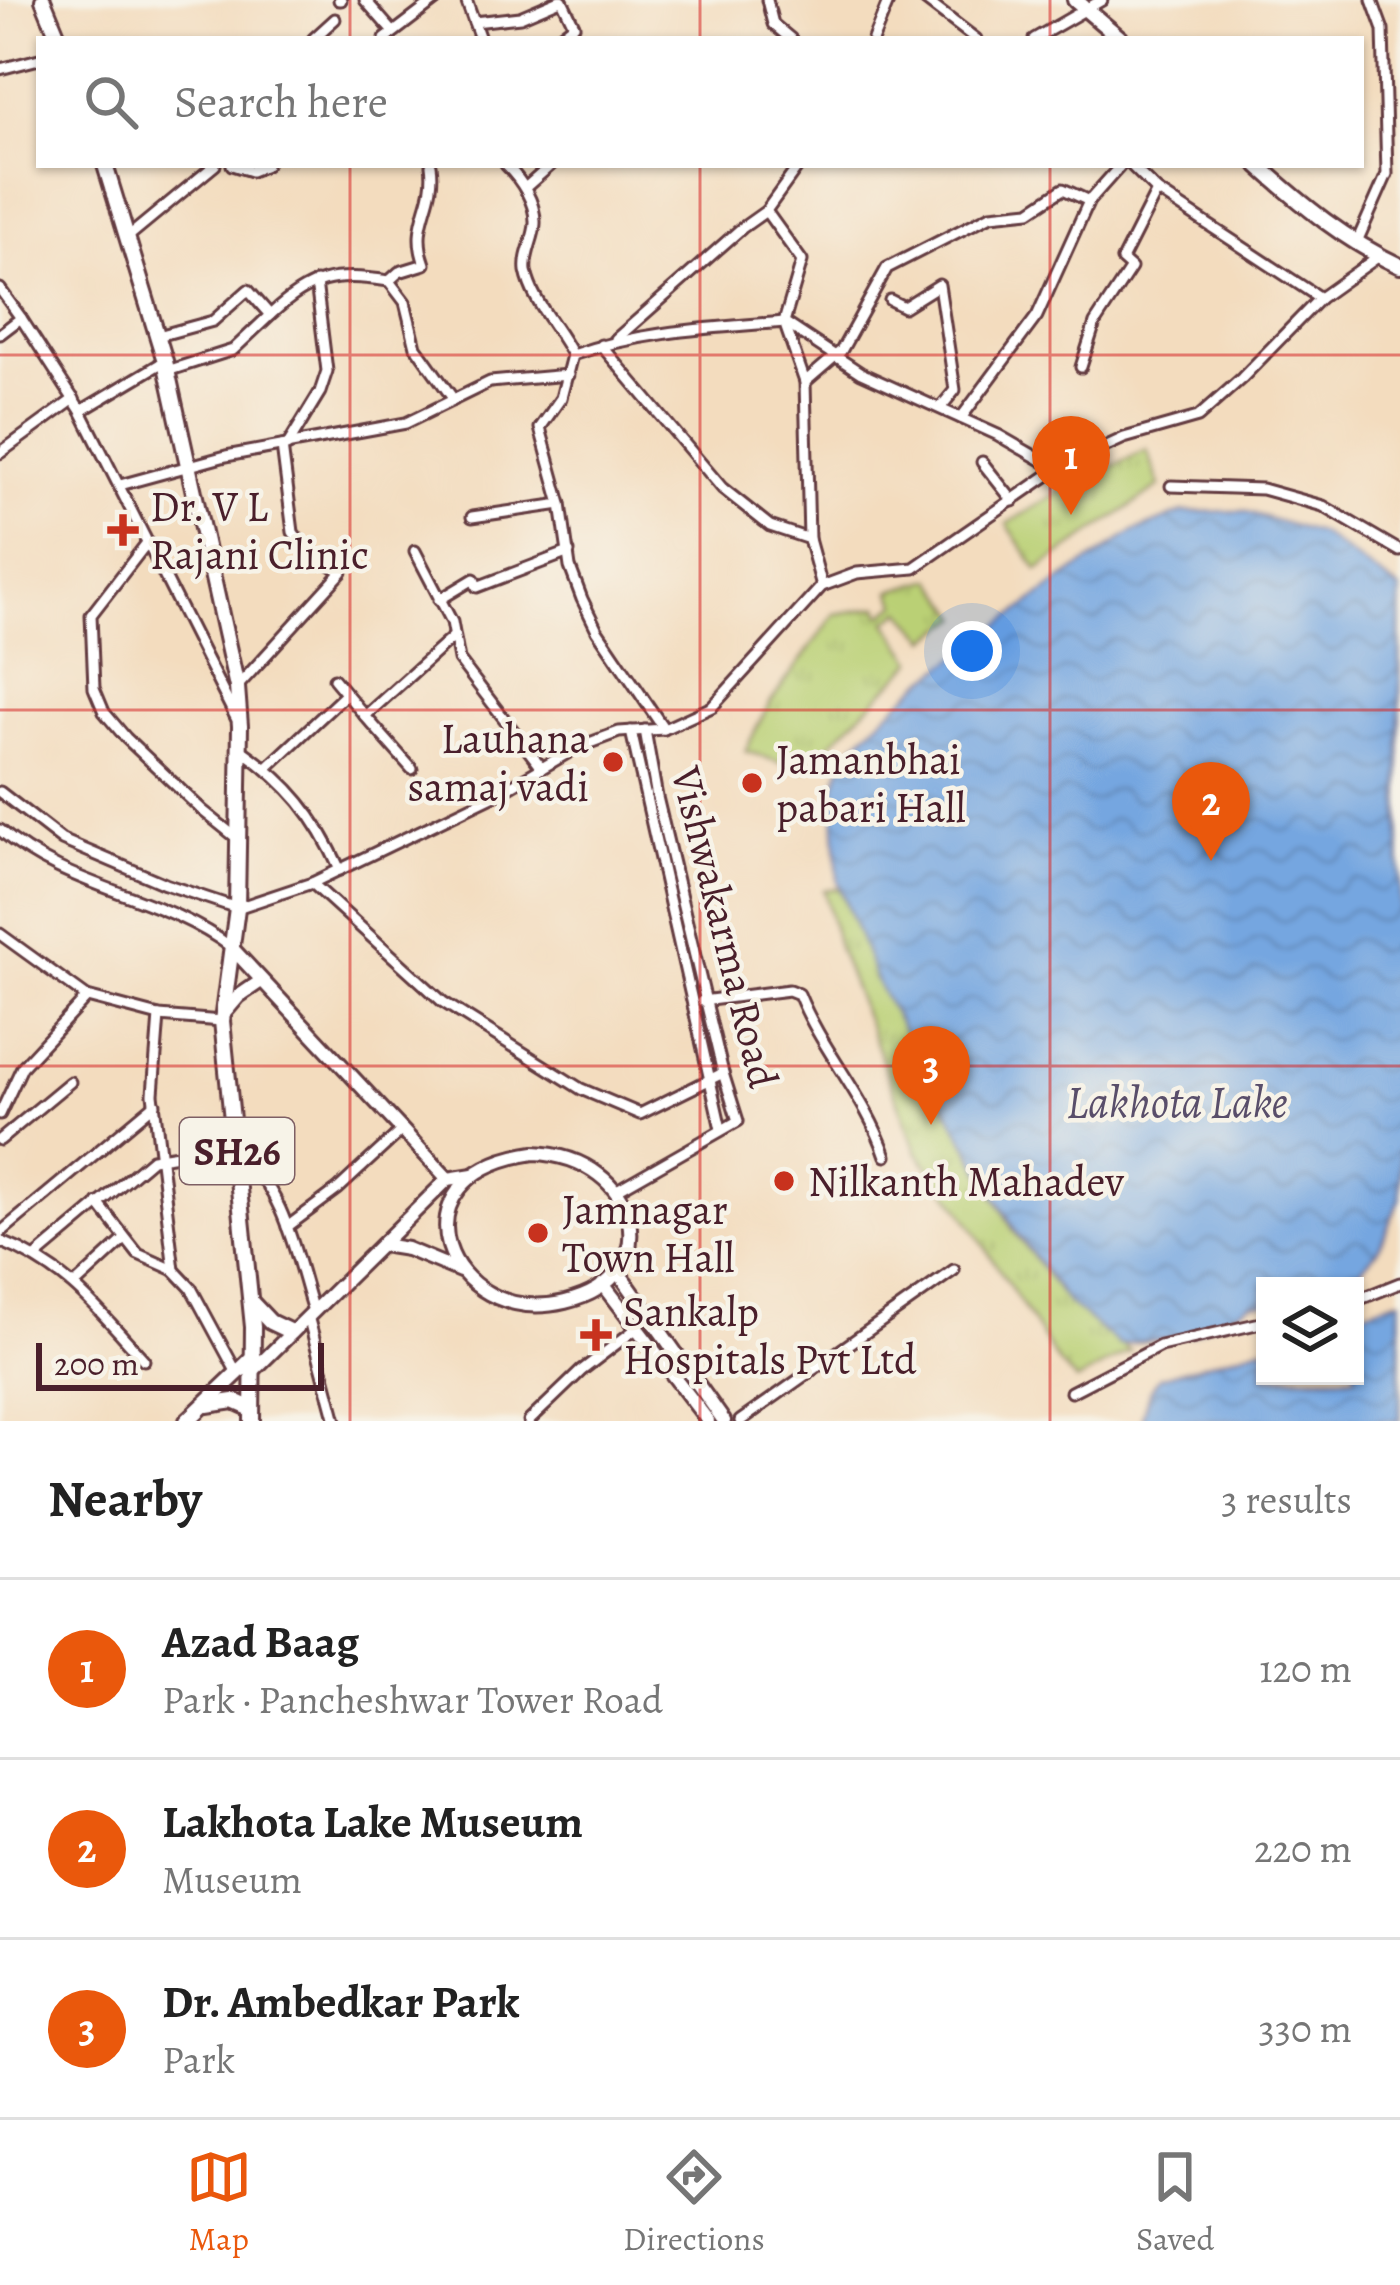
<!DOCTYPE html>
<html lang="en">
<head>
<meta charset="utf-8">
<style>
  body { margin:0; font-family:Alegreya,serif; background:#f6f6f6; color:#222 }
  .controls { position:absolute; right:36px; bottom:36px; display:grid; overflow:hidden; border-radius:0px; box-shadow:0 3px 9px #0004 }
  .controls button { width:108px; height:108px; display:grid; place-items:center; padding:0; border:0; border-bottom:3px solid #e0e0e0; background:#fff; color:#222; font:60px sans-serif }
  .scale { position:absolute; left:36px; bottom:30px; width:288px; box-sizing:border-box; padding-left:12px; border:6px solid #4a1f2b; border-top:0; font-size:33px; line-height:42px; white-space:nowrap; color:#4a1f2b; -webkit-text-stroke:9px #f7f3e8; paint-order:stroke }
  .you { position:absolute; left:972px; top:651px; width:42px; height:42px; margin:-30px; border:9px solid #fff; border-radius:50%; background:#1a73e8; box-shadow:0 0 0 18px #1a73e833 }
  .badge { display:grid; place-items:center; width:78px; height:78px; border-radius:50%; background:#ea580c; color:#fff; font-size:39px; font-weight:700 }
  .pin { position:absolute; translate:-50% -99px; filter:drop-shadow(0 3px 6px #0008) }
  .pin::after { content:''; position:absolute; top:63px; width:42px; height:36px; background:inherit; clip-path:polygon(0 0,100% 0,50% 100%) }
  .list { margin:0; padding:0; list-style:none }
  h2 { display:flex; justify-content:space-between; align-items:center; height:156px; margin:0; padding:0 48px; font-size:51px }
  h2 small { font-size:39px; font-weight:400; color:#767676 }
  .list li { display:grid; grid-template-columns:78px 1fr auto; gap:36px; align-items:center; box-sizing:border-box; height:180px; padding:0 48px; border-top:3px solid #e0e0e0 }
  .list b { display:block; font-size:45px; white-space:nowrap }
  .list p { margin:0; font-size:39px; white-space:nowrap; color:#767676 }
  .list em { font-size:39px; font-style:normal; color:#767676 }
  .icon { flex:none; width:66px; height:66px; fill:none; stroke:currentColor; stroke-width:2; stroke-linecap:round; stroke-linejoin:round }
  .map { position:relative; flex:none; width:1400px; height:1421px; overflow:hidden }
  .search { position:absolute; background:#fff; box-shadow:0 3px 9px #0004; left:36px; right:36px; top:36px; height:132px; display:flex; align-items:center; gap:30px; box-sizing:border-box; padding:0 42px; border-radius:0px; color:#767676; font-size:45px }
  .sheet { height:696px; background:#fff }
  nav { display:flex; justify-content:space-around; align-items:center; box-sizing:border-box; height:168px; border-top:3px solid #e0e0e0; background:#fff; font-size:33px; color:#767676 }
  nav a { display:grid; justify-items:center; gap:6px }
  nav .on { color:#ea580c }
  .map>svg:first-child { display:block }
  .grass { fill:url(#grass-tufts); stroke:#827850; stroke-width:3 }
  .water { fill:url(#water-waves); stroke:#606286; stroke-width:3 }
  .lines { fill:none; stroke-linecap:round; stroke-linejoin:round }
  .street-casing { stroke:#633b41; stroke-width:15 }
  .secondary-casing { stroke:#633b41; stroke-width:18 }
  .primary-casing { stroke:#633b41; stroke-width:20 }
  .street { stroke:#fff; stroke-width:9 }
  .secondary { stroke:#fff; stroke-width:12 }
  .primary { stroke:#fff; stroke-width:14 }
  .grid { fill:none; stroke:#d62828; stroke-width:3; stroke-opacity:0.55 }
  .poi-dot { fill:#c8321e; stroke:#f7f3e8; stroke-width:4.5 }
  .labels { text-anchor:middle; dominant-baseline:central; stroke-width:9; stroke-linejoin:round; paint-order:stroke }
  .shield { fill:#f7f3e8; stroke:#7e5f64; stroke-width:3 }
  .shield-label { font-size:39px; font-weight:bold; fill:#4a1f2b }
  .poi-label { font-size:42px; fill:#4a1f2b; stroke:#f7f3e8; text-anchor:start }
  .street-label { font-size:42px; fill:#4a1f2b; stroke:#f7f3e8 }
  .water-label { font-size:45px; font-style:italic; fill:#594e6a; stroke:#f7f3e8 }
</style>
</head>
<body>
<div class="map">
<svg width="1400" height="1421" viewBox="0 0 1400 1421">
  <defs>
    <pattern id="grass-tufts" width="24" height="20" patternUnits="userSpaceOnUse" patternTransform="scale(3)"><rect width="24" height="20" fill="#bad075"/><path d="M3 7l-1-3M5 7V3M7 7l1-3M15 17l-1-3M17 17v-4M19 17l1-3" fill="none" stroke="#a1b265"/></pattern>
    <pattern id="water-waves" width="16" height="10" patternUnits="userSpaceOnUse" patternTransform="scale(3)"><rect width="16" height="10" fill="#75a6e0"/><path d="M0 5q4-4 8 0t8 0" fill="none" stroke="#6287b6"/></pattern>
  </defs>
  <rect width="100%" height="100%" fill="#f7f3e8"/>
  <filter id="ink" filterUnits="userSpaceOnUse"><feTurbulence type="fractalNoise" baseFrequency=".00833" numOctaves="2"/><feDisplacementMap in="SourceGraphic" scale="24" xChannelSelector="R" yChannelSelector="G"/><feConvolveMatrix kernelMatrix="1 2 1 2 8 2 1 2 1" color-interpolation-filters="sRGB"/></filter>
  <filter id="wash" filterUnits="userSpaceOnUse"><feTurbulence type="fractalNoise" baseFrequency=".004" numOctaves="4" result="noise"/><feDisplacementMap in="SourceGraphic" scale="48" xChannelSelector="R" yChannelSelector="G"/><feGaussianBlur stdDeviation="2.7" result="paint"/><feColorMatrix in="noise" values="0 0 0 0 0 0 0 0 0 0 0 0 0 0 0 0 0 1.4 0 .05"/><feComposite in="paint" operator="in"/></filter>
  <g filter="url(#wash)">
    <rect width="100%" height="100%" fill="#f3dcbe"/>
    <!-- grass -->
    <g class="grass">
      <path d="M1147,450l13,36 -122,84 -31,-46 52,-32z"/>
      <path d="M933,579l28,38 -33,22 -26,-28 -15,11 27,39 -110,109 -59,-19 24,-47 66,-90 44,-7 3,8 16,-11 -7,-13z"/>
      <path d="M839,888l45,104 130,240 53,70 63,49 -53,30 -17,-16 -102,-160 -40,-52 -80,-206 -14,-57z"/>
    </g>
    <!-- water -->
    <g class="water">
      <path d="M1244,511l77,23 79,56v609l-22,51 -33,36h-80v17h-13l-61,32 -72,10 -52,-43 -51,-70 -138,-247 -40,-103 -5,-90 12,-38 36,-35 39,-35 146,-107 67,-45 50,-20z"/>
      <path d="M1400,1299v122h-255l-3,-4 6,-22 11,-18 106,-31v30h90v-62z"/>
    </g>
  </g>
  <g filter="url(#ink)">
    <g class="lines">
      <defs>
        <g id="street">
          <path d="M339,0h2"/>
          <path d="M365,0l28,32"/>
          <path d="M466,0l14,39"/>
          <path d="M767,0l6,24 18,15"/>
          <path d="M925,0l51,39"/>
          <path d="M474,22l46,-5 40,-17"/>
          <path d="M313,39l22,-20"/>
          <path d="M385,39l51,-39"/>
          <path d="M556,39l18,-14 -12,-25"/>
          <path d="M873,39l16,-39"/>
          <path d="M1034,39l68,-39"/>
          <path d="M0,69l39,-10"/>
          <path d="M232,165l19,6 15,-6"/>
          <path d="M506,165c15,15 30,37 29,59 -1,16 -11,30 -9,47 6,31 32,56 46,84l-11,43 -21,30 21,76 9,63 12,32 15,31 67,99"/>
          <path d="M1131,165l26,26 163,107"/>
          <path d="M525,188l26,-23"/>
          <path d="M766,211l36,50 -18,61 77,51 137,62 59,34"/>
          <path d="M129,236l86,-71"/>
          <path d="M1356,244l31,-70 -4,-144 -11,-30"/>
          <path d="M389,281l10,-9 26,-8c-16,-42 12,-60 6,-99"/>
          <path d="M0,289l21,29"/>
          <path d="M890,300l14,7 35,-22 16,105 -15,18"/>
          <path d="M270,315c42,-38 62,-42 119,-34l16,21 11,45 38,53"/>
          <path d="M0,334l21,-16 60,93 155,307"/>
          <path d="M158,336l55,-15 35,-31 22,25 -37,35 -66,21"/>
          <path d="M616,339l126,-111 24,-17 33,-46"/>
          <path d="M601,345l121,143 48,38 39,13"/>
          <path d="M572,355c69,-24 140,-27 212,-33l21,60 4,157 13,47"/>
          <path d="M1081,367l14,-44 36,-55 -9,-8 35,-69"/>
          <path d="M805,382l36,-31 46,-83 104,-53 39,-4 33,-22 26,12"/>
          <path d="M81,411l84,-50"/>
          <path d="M961,418l76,-102 52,-115 32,-36"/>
          <path d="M287,446l33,-54 7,-21 -11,-89"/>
          <path d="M0,453l74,-54"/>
          <path d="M982,462l31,39"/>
          <path d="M120,485l106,-29 180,-33 84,-41 78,-7"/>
          <path d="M1171,486l91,3 61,17 77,45"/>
          <path d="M472,517l89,-13"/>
          <path d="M146,544l-55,71 3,73 10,24 22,26 76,72 36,29"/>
          <path d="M415,551l37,71 7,38 83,108"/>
          <path d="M439,600l35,-21 3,8 92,-35"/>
          <path d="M334,679l31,37 89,-80"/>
          <path d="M237,687l105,-115 -39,-26 -10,-14 -11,-86"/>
          <path d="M365,716l47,53"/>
          <path d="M631,731l90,398"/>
          <path d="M240,749c49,34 76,67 100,121"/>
          <path d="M267,768l79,-74"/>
          <path d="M0,792l62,48 103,44 72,24 75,-25 189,-91 75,-44 43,-16 45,-3 48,-22 110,-121 35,-13 57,-5 143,-99 67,-31 74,-21 44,-39 78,-80 59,-42"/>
          <path d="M0,830c67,59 161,64 231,117"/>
          <path d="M312,883l131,119 138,87 59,25 83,-41"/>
          <path d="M0,934l87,63 72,19 63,5"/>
          <path d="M702,1001l87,-11 10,4c23,57 67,103 87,162"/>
          <path d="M159,1016l-6,78 21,176"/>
          <path d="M0,1114l22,-47 65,-70"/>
          <path d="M0,1140l70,-58"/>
          <path d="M237,1157c46,22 61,108 76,154"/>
          <path d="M617,1190l121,-69 -15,-48 -66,-276 -12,-67"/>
          <path d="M98,1203l40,51 36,16 17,18 46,85"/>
          <path d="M287,1227l51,-38 65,-60"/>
          <path d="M0,1233l155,-129"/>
          <path d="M0,1241c67,27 97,67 144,119"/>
          <path d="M37,1256l115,-97 84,-13"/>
          <path d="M76,1284l49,-45"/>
          <path d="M1355,1301l45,-18"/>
          <path d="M308,1316l28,105"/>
          <path d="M1071,1392l89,-46 105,-24"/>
          <path d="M529,1421l52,-50 56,-43"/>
          <path d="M740,1421l214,-151"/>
        </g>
        <g id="secondary">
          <path d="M231,947l217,232"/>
          <path d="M222,1016l17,-20 22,-15"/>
          <path d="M534,1153c106,4 136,124 31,149 -119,28 -180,-128 -31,-149z"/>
          <path d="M382,1245l25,4 53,22"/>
          <path d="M617,1270l107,151"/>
          <path d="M603,1284l105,137"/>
          <path d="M254,1370l194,-191 25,-4"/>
        </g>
        <g id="primary">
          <path d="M43,0l16,39"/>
          <path d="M1075,0l46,39"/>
          <path d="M105,165l60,196 72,326 3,39 -3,182 -15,113 31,306 -1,94"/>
          <path d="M1258,165c44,40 88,76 142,101"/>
          <path d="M252,1303l18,19 21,10"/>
          <path d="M207,1405l27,-4 18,8"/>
          <path d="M187,1421l67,-64"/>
        </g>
      </defs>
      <!-- street casing -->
      <use href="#street" class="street-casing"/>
      <!-- secondary casing -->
      <use href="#secondary" class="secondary-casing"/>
      <!-- primary casing -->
      <use href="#primary" class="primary-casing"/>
      <!-- street -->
      <use href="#street" class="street"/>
      <!-- secondary -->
      <use href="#secondary" class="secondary"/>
      <!-- primary -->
      <use href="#primary" class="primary"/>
    </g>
  </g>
  <!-- grid -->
  <path class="grid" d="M350,0v39M700,0v39M1050,0v39M350,165v1256M700,165v1256M1050,165v1256M0,355h1400M0,710h1400M0,1066h1400"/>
  <!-- markers -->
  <g class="poi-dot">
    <path d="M117 512h12v12h12v12h-12v12h-12v-12h-12v-12h12z"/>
    <circle cx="613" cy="762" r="12"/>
    <circle cx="752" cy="783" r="12"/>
    <circle cx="784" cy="1181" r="12"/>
    <circle cx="538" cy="1233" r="12"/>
    <path d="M590 1317h12v12h12v12h-12v12h-12v-12h-12v-12h12z"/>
  </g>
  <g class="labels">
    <!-- shield labels -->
    <rect class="shield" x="180" y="1118" width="114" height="66" rx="9"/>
    <g class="shield-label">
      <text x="237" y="1151">SH26</text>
    </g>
    <!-- poi labels -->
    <g class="poi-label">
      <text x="150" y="506">Dr. V L<tspan x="150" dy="48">Rajani Clinic</tspan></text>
      <text x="589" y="738" text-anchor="end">Lauhana<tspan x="589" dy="48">samaj vadi</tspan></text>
      <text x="776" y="759">Jamanbhai<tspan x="776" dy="48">pabari Hall</tspan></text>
      <text x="808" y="1181">Nilkanth Mahadev</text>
      <text x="562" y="1209">Jamnagar<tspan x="562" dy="48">Town Hall</tspan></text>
      <text x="623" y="1311">Sankalp<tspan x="623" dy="48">Hospitals Pvt Ltd</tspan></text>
    </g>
    <!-- street labels -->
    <g class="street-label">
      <text transform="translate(725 927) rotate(76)">Vishwakarma Road</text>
    </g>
    <!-- water labels -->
    <g class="water-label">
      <text x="1177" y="1102">Lakhota Lake</text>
    </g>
  </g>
</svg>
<div class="controls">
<button><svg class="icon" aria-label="layers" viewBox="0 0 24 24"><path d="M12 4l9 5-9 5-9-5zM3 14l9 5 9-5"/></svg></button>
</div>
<div class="scale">200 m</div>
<div class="you"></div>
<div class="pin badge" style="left:1071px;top:515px">1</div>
<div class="pin badge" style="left:1211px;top:861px">2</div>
<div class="pin badge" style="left:931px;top:1125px">3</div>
<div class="search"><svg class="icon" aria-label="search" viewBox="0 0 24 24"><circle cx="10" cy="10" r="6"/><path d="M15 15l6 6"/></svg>Search here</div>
</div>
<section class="sheet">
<h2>Nearby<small>3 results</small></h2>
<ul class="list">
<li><span class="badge">1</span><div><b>Azad Baag</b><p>Park · Pancheshwar Tower Road</p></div><em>120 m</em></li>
<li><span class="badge">2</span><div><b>Lakhota Lake Museum</b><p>Museum</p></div><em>220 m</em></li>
<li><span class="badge">3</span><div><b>Dr. Ambedkar Park</b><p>Park</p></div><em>330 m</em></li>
</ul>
</section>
<nav>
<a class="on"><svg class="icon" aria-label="map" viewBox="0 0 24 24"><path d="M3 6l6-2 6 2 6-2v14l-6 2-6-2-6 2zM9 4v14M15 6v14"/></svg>Map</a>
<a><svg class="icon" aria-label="directions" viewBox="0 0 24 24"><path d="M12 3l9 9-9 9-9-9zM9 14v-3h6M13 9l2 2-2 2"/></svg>Directions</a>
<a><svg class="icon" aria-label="saved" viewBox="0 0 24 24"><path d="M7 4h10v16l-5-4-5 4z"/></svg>Saved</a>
</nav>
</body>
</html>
